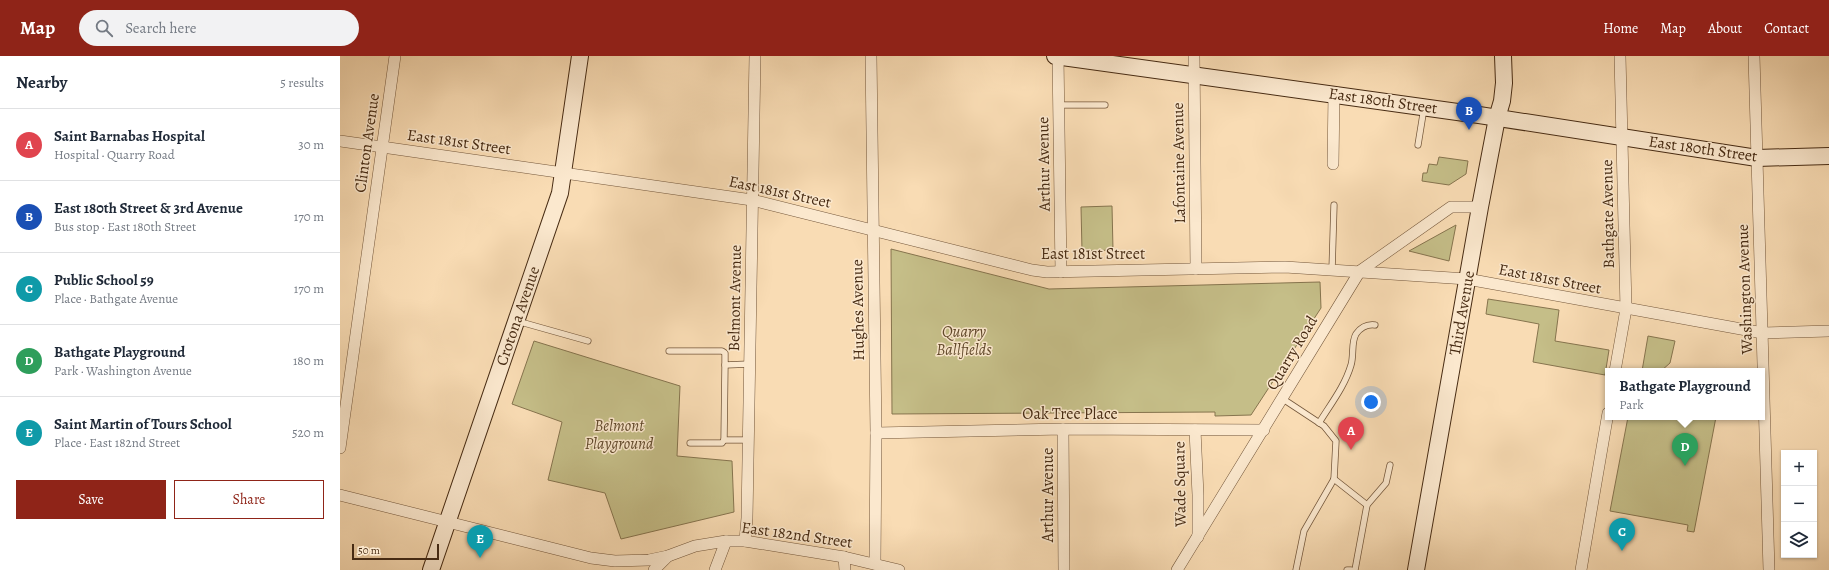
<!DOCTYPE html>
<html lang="en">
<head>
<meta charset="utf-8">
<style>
  body { margin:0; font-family:Alegreya,serif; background:#f2f2f3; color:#1f2937 }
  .controls { position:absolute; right:12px; bottom:12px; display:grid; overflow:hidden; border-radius:0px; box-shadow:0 1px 3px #0004 }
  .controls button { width:36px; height:36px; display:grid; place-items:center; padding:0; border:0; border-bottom:1px solid #e0e1e3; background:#fff; color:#1f2937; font:20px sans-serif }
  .scale { position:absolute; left:12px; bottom:10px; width:87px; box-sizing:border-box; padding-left:4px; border:2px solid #472b13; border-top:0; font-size:11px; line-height:14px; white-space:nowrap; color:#472b13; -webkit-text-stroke:3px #fbe8ce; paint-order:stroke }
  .you { position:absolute; left:1031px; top:346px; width:14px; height:14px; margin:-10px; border:3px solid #fff; border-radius:50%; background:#1a73e8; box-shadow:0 0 0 6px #1a73e833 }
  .badge { display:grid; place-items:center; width:26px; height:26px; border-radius:50%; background:#8f2418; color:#fff; font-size:13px; font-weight:700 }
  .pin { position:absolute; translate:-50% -33px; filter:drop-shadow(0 1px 2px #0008) }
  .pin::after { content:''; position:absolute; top:21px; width:14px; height:12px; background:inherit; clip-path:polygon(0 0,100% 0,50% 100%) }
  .popup { position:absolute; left:1265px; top:312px; width:160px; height:52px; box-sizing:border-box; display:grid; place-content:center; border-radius:0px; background:#fff; filter:drop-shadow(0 1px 3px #0005); font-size:13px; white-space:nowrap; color:#747a83 }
  .popup b { font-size:15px; color:#1f2937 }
  .popup::after { content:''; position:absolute; left:50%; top:100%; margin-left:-8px; border:8px solid transparent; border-top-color:#fff }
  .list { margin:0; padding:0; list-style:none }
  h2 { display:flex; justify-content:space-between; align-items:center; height:52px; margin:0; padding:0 16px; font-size:17px }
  h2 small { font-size:13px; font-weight:400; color:#747a83 }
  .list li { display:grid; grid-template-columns:26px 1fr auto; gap:12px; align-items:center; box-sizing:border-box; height:72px; padding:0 16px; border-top:1px solid #e0e1e3 }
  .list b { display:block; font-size:15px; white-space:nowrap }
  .list p { margin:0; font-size:13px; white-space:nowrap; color:#747a83 }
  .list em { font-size:13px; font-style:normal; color:#747a83 }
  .actions { display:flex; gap:8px; padding:12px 16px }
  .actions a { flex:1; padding:9px 0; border:1px solid #8f2418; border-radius:0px; text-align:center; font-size:14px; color:#8f2418 }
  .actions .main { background:#8f2418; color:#fff }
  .icon { flex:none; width:22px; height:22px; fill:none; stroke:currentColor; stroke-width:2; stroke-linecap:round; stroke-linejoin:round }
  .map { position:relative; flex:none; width:1489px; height:514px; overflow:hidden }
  header { display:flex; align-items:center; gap:24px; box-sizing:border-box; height:56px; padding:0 20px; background:#8f2418; color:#fff }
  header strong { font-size:19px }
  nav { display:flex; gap:22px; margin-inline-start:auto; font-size:14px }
  .search { width:280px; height:36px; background:#f2f2f3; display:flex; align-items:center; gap:10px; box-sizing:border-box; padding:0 14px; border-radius:22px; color:#747a83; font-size:15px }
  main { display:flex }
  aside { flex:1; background:#fff }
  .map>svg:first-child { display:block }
  .green { fill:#c5be88; stroke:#86744e }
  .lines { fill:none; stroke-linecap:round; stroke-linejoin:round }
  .lane-casing { stroke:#74573b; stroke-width:7 }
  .street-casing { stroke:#74573b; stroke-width:12 }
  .secondary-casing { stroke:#472b13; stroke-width:18 }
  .lane { stroke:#fbe8ce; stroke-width:5.5 }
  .street { stroke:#fbe8ce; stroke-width:11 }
  .secondary { stroke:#fbe8ce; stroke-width:16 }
  .labels { text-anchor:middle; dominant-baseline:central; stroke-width:3; stroke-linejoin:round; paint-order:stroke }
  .street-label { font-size:16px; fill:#472b13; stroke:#fbe8ce }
  .park-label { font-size:16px; font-style:italic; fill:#60482a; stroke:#fbe8ce }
</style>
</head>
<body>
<header>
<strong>Map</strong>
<div class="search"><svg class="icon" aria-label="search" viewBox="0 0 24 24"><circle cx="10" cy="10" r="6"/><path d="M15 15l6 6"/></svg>Search here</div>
<nav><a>Home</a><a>Map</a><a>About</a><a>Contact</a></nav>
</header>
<main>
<aside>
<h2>Nearby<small>5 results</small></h2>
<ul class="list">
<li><span class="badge" style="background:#e0444e">A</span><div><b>Saint Barnabas Hospital</b><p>Hospital · Quarry Road</p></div><em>30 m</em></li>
<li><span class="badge" style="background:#1a4fb4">B</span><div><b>East 180th Street &amp; 3rd Avenue</b><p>Bus stop · East 180th Street</p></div><em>170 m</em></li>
<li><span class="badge" style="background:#0f9aa8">C</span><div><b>Public School 59</b><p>Place · Bathgate Avenue</p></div><em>170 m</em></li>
<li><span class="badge" style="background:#2e9e5b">D</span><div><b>Bathgate Playground</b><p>Park · Washington Avenue</p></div><em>180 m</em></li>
<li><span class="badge" style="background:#0f9aa8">E</span><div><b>Saint Martin of Tours School</b><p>Place · East 182nd Street</p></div><em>520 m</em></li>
</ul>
<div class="actions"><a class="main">Save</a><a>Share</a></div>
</aside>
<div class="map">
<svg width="1489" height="514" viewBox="0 0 1489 514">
  <rect width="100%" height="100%" fill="#f9dcb4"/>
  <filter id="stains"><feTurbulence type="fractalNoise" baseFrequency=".005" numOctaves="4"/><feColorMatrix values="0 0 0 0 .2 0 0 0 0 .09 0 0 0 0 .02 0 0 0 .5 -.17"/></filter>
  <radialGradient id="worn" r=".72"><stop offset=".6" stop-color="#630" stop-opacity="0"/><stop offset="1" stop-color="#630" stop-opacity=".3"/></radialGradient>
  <!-- green -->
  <g class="green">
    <path d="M1099,101l29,4 -2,13 -17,11 -27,-4 1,-8h4l2,-9 8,1z"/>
    <path d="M772,150l1,44 -31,1 -1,-44z"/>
    <path d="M1116,169l-7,36 -40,-10z"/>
    <path d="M551,193l158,40 271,-7 1,26 -70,107 -36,1v-4l-323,2z"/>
    <path d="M1148,243l71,11 -4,31 54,9 -4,25 -72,-13 6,-38 -53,-10z"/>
    <path d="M1308,280l27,5 -5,22 -9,8h-19z"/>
    <path d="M194,285l146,45 -3,70 55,5 2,51 -113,27 -16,-46 -57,-13 14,-58 -50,-18z"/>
    <path d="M1288,361h88l-22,115 -7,-1 1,-6 -78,-14z"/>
  </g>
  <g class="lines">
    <defs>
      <g id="lane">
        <path d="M719,49h46"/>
        <path d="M1078,89l6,-37"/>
        <path d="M992,214l2,-65"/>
        <path d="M177,265l71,20"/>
        <path d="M329,295h53l3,2v12l25,-1"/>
        <path d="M943,343l41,27 12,15 -2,38 -30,52 -8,39"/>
        <path d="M979,367c11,-18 26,-37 32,-58 3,-9 0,-23 5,-31 5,-7 11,-10 19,-9"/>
        <path d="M384,384h24"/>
        <path d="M350,387h32l2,-3 1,-75"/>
        <path d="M994,423l33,26"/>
        <path d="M1007,514h4"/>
        <path d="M1015,514l12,-65 19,-22 4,-18"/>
      </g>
      <g id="street">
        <path d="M531,0l5,377 -1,131"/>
        <path d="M718,0l3,216"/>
        <path d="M854,0l2,213"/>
        <path d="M1414,0l15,514"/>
        <path d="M0,85l412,59 280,70 15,2 238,-5 182,12 296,54 66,-2"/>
        <path d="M993,108l1,-70"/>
        <path d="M1275,315l11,-62 -6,-253"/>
        <path d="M723,373l1,141"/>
        <path d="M855,374l3,65v42"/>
        <path d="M536,377l187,-4 201,1"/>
        <path d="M0,392l55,-392"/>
        <path d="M0,439l251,63 24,3 34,-1 19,-4 27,-10 31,-5h19l99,16 55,13"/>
        <path d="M405,485l2,-23 8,-462"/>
        <path d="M504,501l1,13"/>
        <path d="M314,514l14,-14"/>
        <path d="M375,514l11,-29"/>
        <path d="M837,514l183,-299 91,-64h29"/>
        <path d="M1241,514l27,-157"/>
      </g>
      <g id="secondary">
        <path d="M715,0l424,59 278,43 72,-2"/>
        <path d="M91,514l129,-377 20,-137"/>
        <path d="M1076,514l64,-363 17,-89 5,-17 2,-18 -1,-27"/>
      </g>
    </defs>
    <!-- lane casing -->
    <use href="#lane" class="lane-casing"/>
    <!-- street casing -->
    <use href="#street" class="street-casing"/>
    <!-- secondary casing -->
    <use href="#secondary" class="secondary-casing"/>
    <!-- lane -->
    <use href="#lane" class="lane"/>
    <!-- street -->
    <use href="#street" class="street"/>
    <!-- secondary -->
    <use href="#secondary" class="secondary"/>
  </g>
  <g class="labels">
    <!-- street labels -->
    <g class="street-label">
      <text transform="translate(1043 45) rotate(8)">East 180th Street</text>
      <text transform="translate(119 86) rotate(8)">East 181st Street</text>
      <text transform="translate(27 87) rotate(-82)">Clinton Avenue</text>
      <text transform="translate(1363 93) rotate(8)">East 180th Street</text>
      <text transform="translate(839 107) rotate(-91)">Lafontaine Avenue</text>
      <text transform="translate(704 108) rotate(-91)">Arthur Avenue</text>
      <text transform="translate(440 136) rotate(12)">East 181st Street</text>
      <text transform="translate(1268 158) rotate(-91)">Bathgate Avenue</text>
      <text x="753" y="198">East 181st Street</text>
      <text transform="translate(1210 223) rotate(11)">East 181st Street</text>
      <text transform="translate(1405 233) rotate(-92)">Washington Avenue</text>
      <text transform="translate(395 242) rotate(-89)">Belmont Avenue</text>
      <text transform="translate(518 254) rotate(-91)">Hughes Avenue</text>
      <text transform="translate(1122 257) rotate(-80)">Third Avenue</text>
      <text transform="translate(178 260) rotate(-71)">Crotona Avenue</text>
      <text transform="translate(952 297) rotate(-59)">Quarry Road</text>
      <text x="730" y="358">Oak Tree Place</text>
      <text transform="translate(840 428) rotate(-91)">Wade Square</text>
      <text transform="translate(708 439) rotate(-90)">Arthur Avenue</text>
      <text transform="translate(457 479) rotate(8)">East 182nd Street</text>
    </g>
    <!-- park labels -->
    <g class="park-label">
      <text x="624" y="276">Quarry<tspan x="624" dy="18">Ballfields</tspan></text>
      <text x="279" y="370">Belmont<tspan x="279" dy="18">Playground</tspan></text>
    </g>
  </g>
  <rect width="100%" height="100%" filter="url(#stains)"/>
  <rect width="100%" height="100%" fill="url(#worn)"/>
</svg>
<div class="controls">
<button>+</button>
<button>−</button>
<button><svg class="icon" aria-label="layers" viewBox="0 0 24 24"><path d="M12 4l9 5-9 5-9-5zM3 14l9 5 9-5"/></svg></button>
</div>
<div class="scale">50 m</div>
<div class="you"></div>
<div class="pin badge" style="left:1011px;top:394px;background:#e0444e">A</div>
<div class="pin badge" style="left:1129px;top:74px;background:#1a4fb4">B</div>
<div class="pin badge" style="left:1282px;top:495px;background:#0f9aa8">C</div>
<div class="pin badge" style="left:1345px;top:410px;background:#2e9e5b">D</div>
<div class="popup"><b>Bathgate Playground</b>Park</div>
<div class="pin badge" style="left:140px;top:502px;background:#0f9aa8">E</div>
</div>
</main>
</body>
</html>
